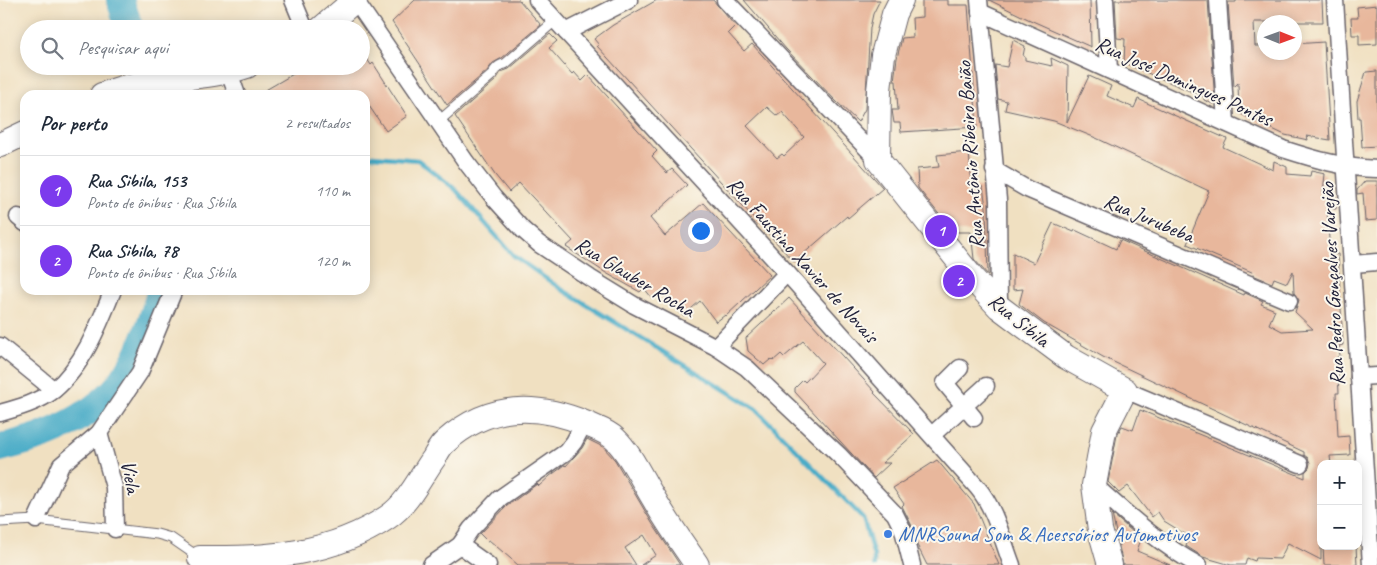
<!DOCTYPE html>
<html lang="pt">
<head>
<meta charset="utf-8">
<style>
  body { margin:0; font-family:Caveat,sans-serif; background:#f6f6f7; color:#1f2937 }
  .controls { position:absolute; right:15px; bottom:15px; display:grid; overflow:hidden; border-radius:10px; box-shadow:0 2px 12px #0003 }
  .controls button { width:45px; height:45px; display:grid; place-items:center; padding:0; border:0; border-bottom:1px solid #e0e1e3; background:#fff; color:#1f2937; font:25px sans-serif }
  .compass { position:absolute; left:1257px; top:15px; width:45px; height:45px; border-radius:50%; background:#fff; box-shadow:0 2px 12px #0003; rotate:91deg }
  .you { position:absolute; left:700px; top:230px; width:18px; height:18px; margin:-12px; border:4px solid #fff; border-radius:50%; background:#1a73e8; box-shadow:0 0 0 8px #1a73e833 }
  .badge { display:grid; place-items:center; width:32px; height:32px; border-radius:50%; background:#7c3aed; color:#fff; font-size:16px; font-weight:700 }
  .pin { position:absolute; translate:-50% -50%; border:2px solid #fff; box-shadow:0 1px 5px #0006 }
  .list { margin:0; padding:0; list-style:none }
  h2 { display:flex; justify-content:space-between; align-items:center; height:65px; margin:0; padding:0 20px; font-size:21px }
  h2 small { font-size:16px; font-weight:400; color:#747a83 }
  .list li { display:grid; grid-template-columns:32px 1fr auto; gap:15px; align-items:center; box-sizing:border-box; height:70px; padding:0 20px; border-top:1px solid #e0e1e3 }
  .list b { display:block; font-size:19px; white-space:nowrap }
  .list p { margin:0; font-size:16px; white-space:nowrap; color:#747a83 }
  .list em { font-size:16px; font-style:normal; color:#747a83 }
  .icon { flex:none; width:28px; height:28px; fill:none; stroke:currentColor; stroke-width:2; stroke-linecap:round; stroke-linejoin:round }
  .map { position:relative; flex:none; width:1377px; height:565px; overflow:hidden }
  .search { position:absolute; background:#fff; box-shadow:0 2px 12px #0003; left:20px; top:20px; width:350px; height:55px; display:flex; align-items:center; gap:12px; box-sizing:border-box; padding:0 18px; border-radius:28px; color:#747a83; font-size:19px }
  .panel { position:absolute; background:#fff; box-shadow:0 2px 12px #0003; left:20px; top:90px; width:350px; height:205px; border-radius:15px }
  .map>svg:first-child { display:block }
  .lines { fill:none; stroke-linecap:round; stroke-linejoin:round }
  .stream { stroke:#48acc7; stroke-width:4.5 }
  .river { stroke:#48acc7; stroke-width:28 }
  .building { fill:#e8b79c; fill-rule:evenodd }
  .lane-casing { stroke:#6a646a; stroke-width:11 }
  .street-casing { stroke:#6a646a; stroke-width:19 }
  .secondary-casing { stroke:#6a646a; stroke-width:26 }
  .lane { stroke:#fff; stroke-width:9 }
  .street { stroke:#fff; stroke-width:16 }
  .secondary { stroke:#fff; stroke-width:24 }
  .shop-dot { fill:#3f7fe0; stroke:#fbf7ec; stroke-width:2 }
  .labels { text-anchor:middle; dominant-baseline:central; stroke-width:4; stroke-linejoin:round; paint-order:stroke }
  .street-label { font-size:21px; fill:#22223b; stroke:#fbf7ec }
  .shop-label { font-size:21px; fill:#366cbe; stroke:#fbf7ec; text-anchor:start }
</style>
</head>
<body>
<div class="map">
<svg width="1377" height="565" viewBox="0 0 1377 565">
  <rect width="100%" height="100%" fill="#fbf7ec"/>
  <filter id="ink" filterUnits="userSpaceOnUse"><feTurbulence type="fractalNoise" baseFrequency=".02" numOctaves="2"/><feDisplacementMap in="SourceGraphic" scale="10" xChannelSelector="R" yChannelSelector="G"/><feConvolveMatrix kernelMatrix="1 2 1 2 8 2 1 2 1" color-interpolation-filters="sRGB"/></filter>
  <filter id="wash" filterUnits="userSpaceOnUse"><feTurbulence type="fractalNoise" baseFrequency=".0096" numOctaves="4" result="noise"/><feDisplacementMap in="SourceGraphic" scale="20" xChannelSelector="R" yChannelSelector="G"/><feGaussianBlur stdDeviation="1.12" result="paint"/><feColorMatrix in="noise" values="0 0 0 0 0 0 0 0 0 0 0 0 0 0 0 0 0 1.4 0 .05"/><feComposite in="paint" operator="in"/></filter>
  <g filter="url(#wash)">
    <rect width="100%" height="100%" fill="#f0e0c1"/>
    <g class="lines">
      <!-- stream -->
      <path class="stream" d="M365,157l8,-1 45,4 37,29 59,67 47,33 195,120 107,109 11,38v9"/>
      <!-- river -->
      <g class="river">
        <path d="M120,0l10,29"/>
        <path d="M144,66l12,29"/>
        <path d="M0,448c15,-4 30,-8 44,-13 31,-12 67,-34 84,-63 14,-23 26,-56 33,-82"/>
      </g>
    </g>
    <g id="blocks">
      <!-- building -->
      <g class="building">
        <path d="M415,0h104l22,25 -39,33 -9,5 -6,8 -40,34 -55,-83z"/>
        <path d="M657,0h56l22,26 -7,7 16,18 8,-7 131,144 -35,30 -1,-2 -53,46 -197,-216 2,-1 -5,-6 19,-14zM767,107l10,9 5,-4 22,25 -20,19 -2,-2 -5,4 -30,-32z"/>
        <path d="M744,0h136l-7,14 -3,14 -5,81 -7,13 -22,-21 -50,-52z"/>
        <path d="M922,0h26v5h20l9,122 -76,5 -1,-9h-6l-2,-13h6l-2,-29h-2l3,-23 5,-20 11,-1 -1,-19 10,-1z"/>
        <path d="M989,0h101l1,47 -63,-28z"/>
        <path d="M1115,0h93l7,103 -2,1 -9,-4v-3l-80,-34 1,-24 -8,-1z"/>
        <path d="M1236,0h86l1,22h-69l1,24h8l1,6h30v-8l30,-2 6,98 -23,-4 1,4 -23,-5 -46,-22 -1,-30 -4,4 -6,-85h8z"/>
        <path d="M1377,5v39l-18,1v-10h-7l-1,-17h7l-1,-11z"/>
        <path d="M550,34l7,7 -8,7 23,26 2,-2 8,9 6,-6 69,76 -5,5 15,17 5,-4 15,16 -37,33 15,18 38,-33 67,72 -44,41 -1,-1 -9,7 -16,-21 -17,15 -22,-25 -9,7 -8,-10 -4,4 -34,-19 -40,-26 7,-6 -54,-58 -10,9 -14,-17 -40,-59 41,-36 5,-8 8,-3z"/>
        <path d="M1013,40l12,6 -2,10 2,1v3l27,6 -1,-8 17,8 -1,56 22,-46 22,10 -4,10 27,12 4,-9 89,40 -4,8 50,23 1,-9 13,6v7l23,2 1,-5 14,3 -2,19 12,1 1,15 -9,-1 3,47 8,-1 5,91 -4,1 1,10 -3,1 2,36h-3l2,44 11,-1 1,19 -20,1 1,8h-10v96l-33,-17 -8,16 -24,-1 -1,3 -8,-3 -2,7h-14l-28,-8 -17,-11 4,-9 -26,-16 -6,-9 -6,5 -24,-31 -9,7 -11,-11 9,-47 5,-9 11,4 7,-20 165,68v-6l4,-4 1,-5 -2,-5 -4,-3v-3l-201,-95 -59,-34 -25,-19 4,-15 -10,1v-37l21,10 19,-40 21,9 1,-2 41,19 4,-9 124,55 1,-2 18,8 -2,3 14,6 -6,14 13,7 31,-2 -18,-17 4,-12 -5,-7 -1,-22 -6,12 -13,-5 -2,5 -19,-8 1,-2 -67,-29 22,-53 -113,-53 -42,-17 -49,-11 2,-9 -9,-2 -3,-34 12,2z"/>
        <path d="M361,50l10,15 2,-2 34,53 -21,15 -21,-31v-5h-3l-3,-4 -7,4h-95l50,-29h54z"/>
        <path d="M1377,71v75l-15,1 -2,-29h-2l-1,-17 9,-29z"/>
        <path d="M969,152l3,35h11l3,20 2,68 -14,-16 -3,-27h-14l-1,-9h-10l-28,-35 -1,-19 22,-2 -2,-12z"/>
        <path d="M1365,181h12v39l-12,1 -2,-28 -6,1v-4z"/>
        <path d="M789,298l86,94 -1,1 40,41 -32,29h8l-16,15 -79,-86v-4l8,-8 2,2 18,-19 -20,-22 -19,16 -3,-3 -8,7 -2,-2 -7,6 -16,-14 -2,-13z"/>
        <path d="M587,439l16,8 12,13 37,63 28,42h-39l15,-10 -12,-20 -19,13 11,17h-118l-29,-25 -2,1 -7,-7 27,-28 30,-22 2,2 11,-10 15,-11 1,1 16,-18z"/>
        <path d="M937,460l37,44 25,61h-72l-10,-20 -5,-19 -10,-20 2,-2 -11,-16z"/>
        <path d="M1112,514l29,25 -4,12 33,14h-47z"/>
        <path d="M1323,546h33l1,19h-33z"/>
      </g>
    </g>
  </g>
  <g filter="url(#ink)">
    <use href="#blocks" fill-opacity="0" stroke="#6a646a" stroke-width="1"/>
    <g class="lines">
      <defs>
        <g id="lane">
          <path d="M439,121l53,-46c2,-5 7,-11 13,-11l51,-44"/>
          <path d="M0,522l36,-2 121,14 14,4 29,20"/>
        </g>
        <g id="street">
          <path d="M293,0l12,29"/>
          <path d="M355,0l111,162 28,36 29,32 16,14 51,34 44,27 82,42 31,21 92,87 56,59 8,16 9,35"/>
          <path d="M537,0l250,273 190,214c18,21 25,52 35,78"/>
          <path d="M725,0l153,160"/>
          <path d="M979,0l19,200 1,107"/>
          <path d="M1105,0l4,70"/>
          <path d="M1218,0l8,123"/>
          <path d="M1335,0l36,565"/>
          <path d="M980,12l303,137c31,10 61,19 94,20"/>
          <path d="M566,32l63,-32"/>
          <path d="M229,72l8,23"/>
          <path d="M994,170l33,19 262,112"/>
          <path d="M18,217l7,6"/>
          <path d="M1353,264l24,-2"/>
          <path d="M0,346l54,44"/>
          <path d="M716,347l71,-74"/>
          <path d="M960,368l-15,15 29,35"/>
          <path d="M1359,377l18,-1"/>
          <path d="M1125,390l175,74"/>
          <path d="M0,413c18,-5 39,-11 54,-23 29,-24 45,-65 59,-100"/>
          <path d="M99,433l15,54 1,42"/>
          <path d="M932,435l54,-49"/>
          <path d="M1094,485c33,29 65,59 104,80"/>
          <path d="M36,520l25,-55 38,-32 41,-61 34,-82"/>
          <path d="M460,545l28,20"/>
          <path d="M431,565l29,-20 11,-16 29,-31 66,-46 8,-10 10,-19"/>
        </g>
        <g id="secondary">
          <path d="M901,0l-7,14 -11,41 -4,35 -1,70 95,119 26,28 67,50 59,33 -21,41 -10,54 6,45 10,35"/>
          <path d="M321,29l34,-29"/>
          <path d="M102,95c46,-20 98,-13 145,-29"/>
          <path d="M0,145l25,-12"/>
          <path d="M200,558c65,1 132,-3 188,-41 20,-13 33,-41 46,-59 3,-5 6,-12 11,-16 42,-38 89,-40 140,-19 10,5 22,8 30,16 16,15 27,41 39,60 13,23 28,44 43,66"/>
        </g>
      </defs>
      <!-- lane casing -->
      <use href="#lane" class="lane-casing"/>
      <!-- street casing -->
      <use href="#street" class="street-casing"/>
      <!-- secondary casing -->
      <use href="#secondary" class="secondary-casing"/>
      <!-- lane -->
      <use href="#lane" class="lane"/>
      <!-- street -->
      <use href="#street" class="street"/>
      <!-- secondary -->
      <use href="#secondary" class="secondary"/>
    </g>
  </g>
  <!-- markers -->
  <circle class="shop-dot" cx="888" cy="534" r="5"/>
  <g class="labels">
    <!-- street labels -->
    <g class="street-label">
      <text transform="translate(1184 81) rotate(24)">Rua José Domingues Pontes</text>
      <text transform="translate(970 155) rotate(-94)">Rua Antônio Ribeiro Baião</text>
      <text transform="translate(1149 218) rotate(23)">Rua Jurubeba</text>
      <text transform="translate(803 260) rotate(48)">Rua Faustino Xavier de Novais</text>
      <text transform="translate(635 277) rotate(31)">Rua Glauber Rocha</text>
      <text transform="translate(1332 284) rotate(-93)">Rua Pedro Gonçalves Varejão</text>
      <text transform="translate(1019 320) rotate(39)">Rua Sibila</text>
      <text transform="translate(131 477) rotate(80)">Viela</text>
    </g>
    <!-- shop labels -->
    <g class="shop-label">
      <text x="898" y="534">MNRSound Som &amp; Acessórios Automotivos</text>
    </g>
  </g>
</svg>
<div class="controls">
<button>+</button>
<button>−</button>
</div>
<svg class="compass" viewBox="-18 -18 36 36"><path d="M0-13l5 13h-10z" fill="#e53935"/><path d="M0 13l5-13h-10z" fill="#747a83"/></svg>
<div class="you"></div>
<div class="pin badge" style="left:941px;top:231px">1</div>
<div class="pin badge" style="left:959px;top:281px">2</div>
<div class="search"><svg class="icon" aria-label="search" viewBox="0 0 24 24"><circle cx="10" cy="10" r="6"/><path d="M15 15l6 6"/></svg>Pesquisar aqui</div>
<section class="panel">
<h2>Por perto<small>2 resultados</small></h2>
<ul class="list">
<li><span class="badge">1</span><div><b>Rua Sibila, 153</b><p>Ponto de ônibus · Rua Sibila</p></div><em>110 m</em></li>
<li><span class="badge">2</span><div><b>Rua Sibila, 78</b><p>Ponto de ônibus · Rua Sibila</p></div><em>120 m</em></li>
</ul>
</section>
</div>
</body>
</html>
